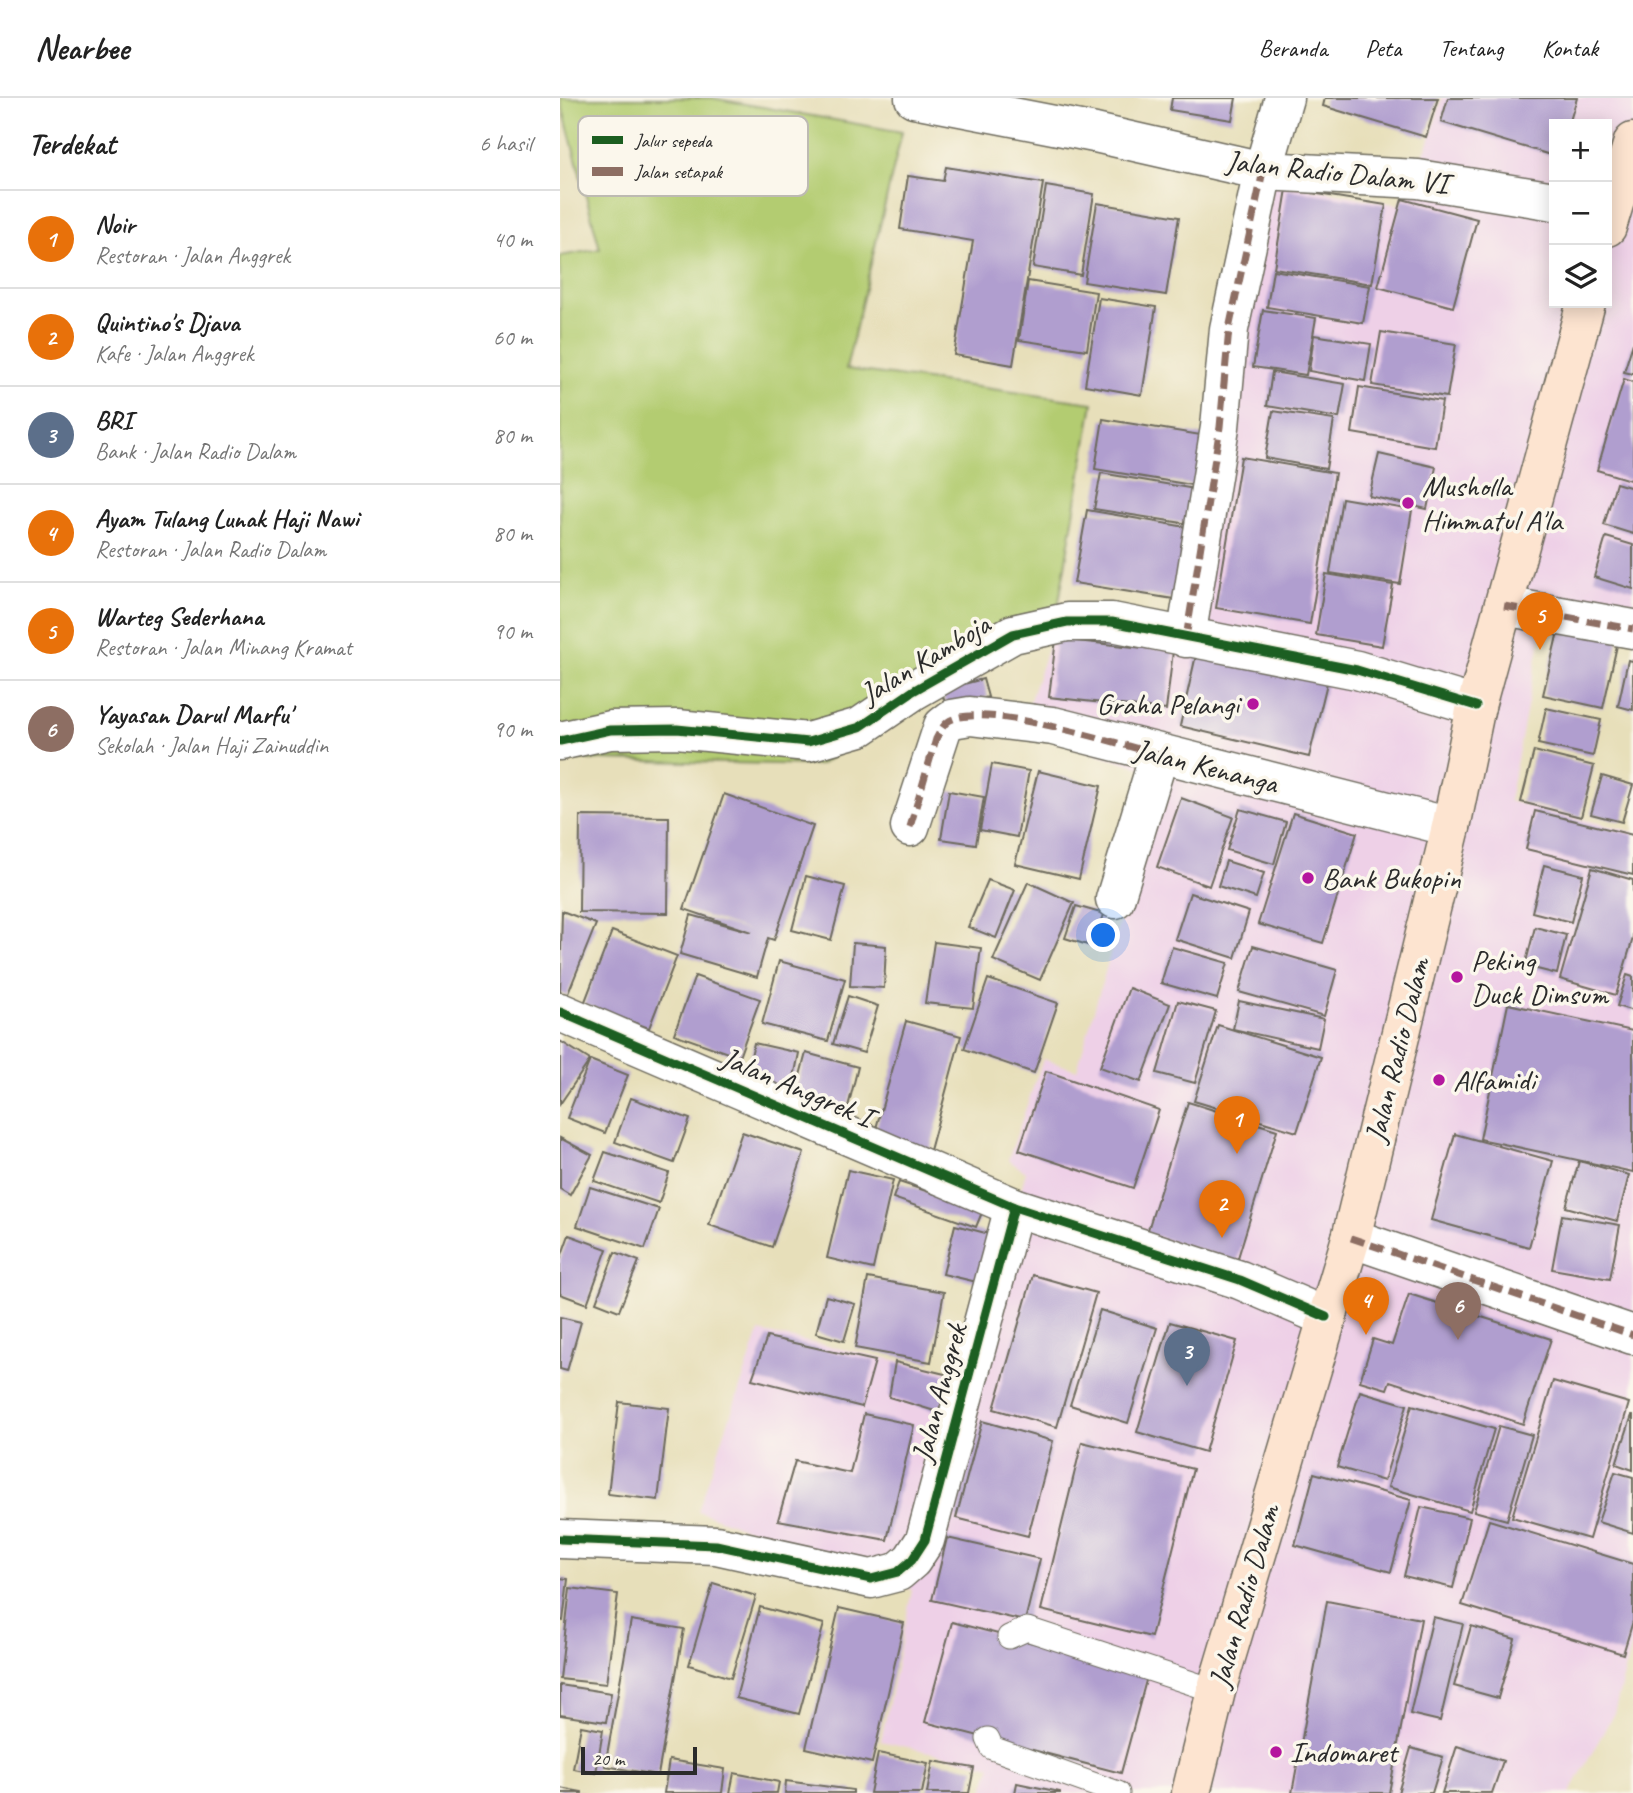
<!DOCTYPE html>
<html lang="id">
<head>
<meta charset="utf-8">
<style>
  body { margin:0; font-family:Caveat,sans-serif; background:#f6f6f6; color:#222 }
  .controls { position:absolute; right:21px; top:21px; display:grid; overflow:hidden; border-radius:0px; box-shadow:0 4px 18px #0003 }
  .controls button { width:63px; height:63px; display:grid; place-items:center; padding:0; border:0; border-bottom:2px solid #e0e0e0; background:#fff; color:#222; font:35px sans-serif }
  .scale { position:absolute; left:21px; bottom:18px; width:116px; box-sizing:border-box; padding-left:7px; border:4px solid #2b2b2b; border-top:0; font-size:19px; line-height:24px; white-space:nowrap; color:#2b2b2b; -webkit-text-stroke:5px #fbf7ec; paint-order:stroke }
  .you { position:absolute; left:544px; top:838px; width:24px; height:24px; margin:-18px; border:5px solid #fff; border-radius:50%; background:#1a73e8; box-shadow:0 0 0 10px #1a73e833 }
  .badge { display:grid; place-items:center; width:46px; height:46px; border-radius:50%; background:#d93025; color:#fff; font-size:23px; font-weight:700 }
  .pin { position:absolute; translate:-50% -58px; filter:drop-shadow(0 2px 4px #0008) }
  .pin::after { content:''; position:absolute; top:37px; width:24px; height:21px; background:inherit; clip-path:polygon(0 0,100% 0,50% 100%) }
  .list { margin:0; padding:0; list-style:none }
  h2 { display:flex; justify-content:space-between; align-items:center; height:91px; margin:0; padding:0 28px; font-size:30px }
  h2 small { font-size:23px; font-weight:400; color:#767676 }
  .list li { display:grid; grid-template-columns:46px 1fr auto; gap:21px; align-items:center; box-sizing:border-box; height:98px; padding:0 28px; border-top:2px solid #e0e0e0 }
  .list b { display:block; font-size:26px; white-space:nowrap }
  .list p { margin:0; font-size:23px; white-space:nowrap; color:#767676 }
  .list em { font-size:23px; font-style:normal; color:#767676 }
  .icon { flex:none; width:38px; height:38px; fill:none; stroke:currentColor; stroke-width:2; stroke-linecap:round; stroke-linejoin:round }
  .map { position:relative; flex:none; width:1073px; height:1695px; overflow:hidden }
  header { display:flex; align-items:center; gap:42px; box-sizing:border-box; height:98px; padding:0 35px; background:#fff; border-bottom:2px solid #e0e0e0 }
  header strong { font-size:33px }
  nav { display:flex; gap:38px; margin-inline-start:auto; font-size:24px }
  main { display:flex }
  aside { flex:1; background:#fff }
  .map>svg:first-child { display:block }
  .built { fill:#eed0e7; fill-rule:evenodd }
  .green { fill:#b3cc71; stroke:#6f7c4e; stroke-width:2 }
  .building { fill:#b09ecf }
  .lines { fill:none; stroke-linecap:round; stroke-linejoin:round }
  .service-casing { stroke:#6d6a5d; stroke-width:25 }
  .minor-casing { stroke:#6d6a5d; stroke-width:41 }
  .secondary-casing { stroke:#6d6a5d; stroke-width:41 }
  .service { stroke:#fff; stroke-width:23 }
  .minor { stroke:#fff; stroke-width:38 }
  .secondary { stroke:#fde4d0; stroke-width:38 }
  .quiet { stroke:#8d6e63; stroke-width:7; stroke-dasharray:14 7; stroke-linecap:butt }
  .cycleway-casing { stroke:#fbf7ec; stroke-width:13 }
  .cycleway { stroke:#1b5e20; stroke-width:9 }
  .poi-dot { fill:#b5179e; stroke:#fbf7ec; stroke-width:2.5 }
  .labels { text-anchor:middle; dominant-baseline:central; stroke-width:7; stroke-linejoin:round; paint-order:stroke }
  .street-label { font-size:30px; fill:#2b2b2b; stroke:#fbf7ec }
  .poi-label { font-size:30px; fill:#2b2b2b; stroke:#fbf7ec; text-anchor:start }
  .key { fill:#fbf7ec; stroke:#bdbab2; stroke-width:2 }
  .key-label { font-size:19px; fill:#2b2b2b }
</style>
</head>
<body>
<header>
<strong>Nearbee</strong>
<nav><a>Beranda</a><a>Peta</a><a>Tentang</a><a>Kontak</a></nav>
</header>
<main>
<aside>
<h2>Terdekat<small>6 hasil</small></h2>
<ul class="list">
<li><span class="badge" style="background:#e8710a">1</span><div><b>Noir</b><p>Restoran · Jalan Anggrek</p></div><em>40 m</em></li>
<li><span class="badge" style="background:#e8710a">2</span><div><b>Quintino's Djava</b><p>Kafe · Jalan Anggrek</p></div><em>60 m</em></li>
<li><span class="badge" style="background:#5c6f8a">3</span><div><b>BRI</b><p>Bank · Jalan Radio Dalam</p></div><em>80 m</em></li>
<li><span class="badge" style="background:#e8710a">4</span><div><b>Ayam Tulang Lunak Haji Nawi</b><p>Restoran · Jalan Radio Dalam</p></div><em>80 m</em></li>
<li><span class="badge" style="background:#e8710a">5</span><div><b>Warteg Sederhana</b><p>Restoran · Jalan Minang Kramat</p></div><em>90 m</em></li>
<li><span class="badge" style="background:#8d6e63">6</span><div><b>Yayasan Darul Marfu'</b><p>Sekolah · Jalan Haji Zainuddin</p></div><em>90 m</em></li>
</ul>
</aside>
<div class="map">
<svg width="1073" height="1695" viewBox="0 0 1073 1695">
  <rect width="100%" height="100%" fill="#fbf7ec"/>
  <filter id="ink" filterUnits="userSpaceOnUse"><feTurbulence type="fractalNoise" baseFrequency=".0143" numOctaves="2"/><feDisplacementMap in="SourceGraphic" scale="14" xChannelSelector="R" yChannelSelector="G"/><feConvolveMatrix kernelMatrix="1 2 1 2 8 2 1 2 1" color-interpolation-filters="sRGB"/></filter>
  <filter id="wash" filterUnits="userSpaceOnUse"><feTurbulence type="fractalNoise" baseFrequency=".00686" numOctaves="4" result="noise"/><feDisplacementMap in="SourceGraphic" scale="28" xChannelSelector="R" yChannelSelector="G"/><feGaussianBlur stdDeviation="1.57" result="paint"/><feColorMatrix in="noise" values="0 0 0 0 0 0 0 0 0 0 0 0 0 0 0 0 0 1.4 0 .05"/><feComposite in="paint" operator="in"/></filter>
  <g filter="url(#wash)">
    <rect width="100%" height="100%" fill="#e7dfba"/>
    <!-- built -->
    <path class="built" d="M882,0h191v520l-85,-19 -39,202 124,31v809l-19,72 -44,80h-587l8,-27 -110,-25 31,-151 -214,-79 61,-179 209,43 58,-203 -18,-12 35,-101 34,11 85,-296 -142,-44 31,-92 141,5 81,-462 126,24 30,-63zM994,26h53v179h-53z"/>
    <!-- green -->
    <path class="green" d="M0,0h152l190,34 -56,237 247,34 -37,216 -237,146 -259,-6v-503l40,-7z"/>
    <g id="blocks">
      <!-- building -->
      <g class="building">
        <path d="M612,0h64l-4,22 -62,-10z"/>
        <path d="M765,0h113l-12,39 -103,-31z"/>
        <path d="M888,0h129l-8,26h-15v32l-113,-34z"/>
        <path d="M386,69l97,16 -30,182 -59,-10 19,-114 -73,-12 8,-53 35,5z"/>
        <path d="M486,88l48,8 -13,81 -48,-8z"/>
        <path d="M727,91l99,16 -14,79 -98,-16z"/>
        <path d="M842,101l75,20 -24,88 -75,-20z"/>
        <path d="M537,105l82,14 -13,78 -82,-13z"/>
        <path d="M713,172l97,16 -7,37 -96,-16z"/>
        <path d="M468,183l68,11 -9,58 -68,-10z"/>
        <path d="M539,200l57,9 -14,88 -57,-10z"/>
        <path d="M703,212l53,8 -10,57 -53,-8z"/>
        <path d="M821,234l75,12 -9,53 -75,-12z"/>
        <path d="M754,237l57,9 -6,37 -56,-10z"/>
        <path d="M1073,245v31l-9,-2z"/>
        <path d="M712,274l73,12 -6,34 -72,-12z"/>
        <path d="M1064,281l9,3v99l-36,-11z"/>
        <path d="M799,289l83,14 -7,46 -83,-14z"/>
        <path d="M713,313l61,9 -8,49 -61,-11z"/>
        <path d="M543,321l110,18 -9,50 -109,-18z"/>
        <path d="M819,356l57,13 -9,42 -58,-13z"/>
        <path d="M681,359l94,16 -25,151 -94,-16z"/>
        <path d="M541,375l94,16 -6,35 -95,-15z"/>
        <path d="M1056,385l17,5v46l-29,-9z"/>
        <path d="M782,400l70,12 -12,74 -70,-11z"/>
        <path d="M527,412l105,18 -12,72 -106,-17z"/>
        <path d="M1046,439l27,8v44l-39,-12z"/>
        <path d="M766,476l67,11 -11,61 -66,-11z"/>
        <path d="M1001,521l59,13 -17,76 -60,-13z"/>
        <path d="M496,541l117,12 -7,59 -117,-13z"/>
        <path d="M636,557l131,28 -18,74 -129,-31z"/>
        <path d="M1068,562l5,1v49l-15,-4z"/>
        <path d="M423,581l5,18 -41,12 -6,-19z"/>
        <path d="M986,610l55,12 -8,36 -55,-12z"/>
        <path d="M974,653l60,15 -13,51 -60,-15z"/>
        <path d="M432,666l37,7 -12,66 -37,-7z"/>
        <path d="M478,673l63,15 -22,93 -64,-15z"/>
        <path d="M1042,678l31,9 -11,37 -31,-8z"/>
        <path d="M389,693l35,6 -8,47 -35,-5z"/>
        <path d="M164,696l89,32 -39,114 -6,-2 -11,39 -77,-23 11,-39 61,17 -68,-23z"/>
        <path d="M621,700l52,19 -24,69 -52,-19z"/>
        <path d="M680,711l46,13 -12,42 -47,-14z"/>
        <path d="M975,713l98,24v40l-107,-26z"/>
        <path d="M733,715l64,20 -34,110 -65,-19z"/>
        <path d="M20,718l89,1 -1,96 -89,-1z"/>
        <path d="M666,763l38,12 -8,25 -38,-12z"/>
        <path d="M984,767l39,10 -12,47 -39,-10z"/>
        <path d="M1032,770l41,12v58l-17,57 -56,-16z"/>
        <path d="M246,778l39,10 -14,54 -39,-10z"/>
        <path d="M428,782l27,10 -19,48 -28,-11z"/>
        <path d="M468,784l46,21 -34,77 -47,-20z"/>
        <path d="M630,795l59,19 -14,46 -60,-19z"/>
        <path d="M516,808l28,8 -10,33 -29,-9z"/>
        <path d="M2,813l34,13 -29,72 -7,-3z"/>
        <path d="M975,829l31,8 -9,39 -32,-8z"/>
        <path d="M52,833l65,25 -28,72 -65,-24z"/>
        <path d="M374,844l47,6 -8,60 -48,-5z"/>
        <path d="M293,845l33,3 -2,42 -34,-2z"/>
        <path d="M693,848l84,24 -13,46 -85,-24z"/>
        <path d="M612,849l56,16 -11,36 -56,-16z"/>
        <path d="M219,863l66,18 -17,62 -66,-17z"/>
        <path d="M1067,877l6,2v34l-16,-5z"/>
        <path d="M135,878l65,23 -21,58 -65,-23z"/>
        <path d="M428,881l70,24 -24,70 -70,-24z"/>
        <path d="M569,890l41,16 -29,78 -41,-15z"/>
        <path d="M288,898l30,10 -14,47 -31,-9z"/>
        <path d="M618,903l38,10 -21,72 -38,-10z"/>
        <path d="M679,903l85,18 -6,29 -85,-19z"/>
        <path d="M948,906l125,27v141l-153,-33z"/>
        <path d="M346,923l55,15 -32,118 -56,-15z"/>
        <path d="M658,927l103,32 -24,75 -103,-31z"/>
        <path d="M0,943l30,19 -30,44z"/>
        <path d="M194,945l45,10 -8,39 -46,-10z"/>
        <path d="M246,955l52,14 -14,56 -53,-14z"/>
        <path d="M30,962l38,15 -23,58 -38,-15z"/>
        <path d="M486,973l113,39 -26,78 -114,-38z"/>
        <path d="M71,1000l59,21 -16,44 -59,-21z"/>
        <path d="M628,1004l89,28 -40,131 -90,-28z"/>
        <path d="M182,1034l62,21 -32,94 -63,-22z"/>
        <path d="M895,1036l98,27 -24,86 -98,-27z"/>
        <path d="M0,1040l32,17 -22,40 -10,-6z"/>
        <path d="M45,1054l64,21 -10,30 -65,-22z"/>
        <path d="M1019,1063l50,14 -12,46 -51,-14z"/>
        <path d="M288,1072l45,10 -20,89 -46,-11z"/>
        <path d="M339,1084l84,28 -7,17 -83,-29z"/>
        <path d="M30,1089l69,22 -14,40 -68,-23z"/>
        <path d="M1002,1117l58,10 -10,54 -58,-10z"/>
        <path d="M395,1127l38,10 -12,48 -38,-9z"/>
        <path d="M9,1137l38,14 -20,55 -27,-10v-34z"/>
        <path d="M55,1154l24,9 -20,50 -23,-9z"/>
        <path d="M473,1177l63,18 -39,134 -63,-18z"/>
        <path d="M308,1180l76,14 -13,70 -76,-14z"/>
        <path d="M849,1196l142,45 -28,85 -133,-43 -3,8 -27,-8 13,-42 19,6z"/>
        <path d="M266,1198l29,8 -11,37 -28,-8z"/>
        <path d="M540,1212l57,18 -29,95 -58,-18z"/>
        <path d="M0,1219l21,5 -14,49 -7,-2z"/>
        <path d="M610,1224l67,19 -32,111 -68,-20z"/>
        <path d="M207,1239l108,24 -13,46 -110,-28z"/>
        <path d="M335,1264l58,14 -15,36 -49,-15z"/>
        <path d="M993,1283l76,22 -40,136 -77,-22z"/>
        <path d="M800,1293l47,14 -23,76 -47,-14z"/>
        <path d="M59,1304l50,6 -11,92 -50,-6z"/>
        <path d="M852,1307l82,24 -24,82 -82,-24z"/>
        <path d="M304,1316l50,11 -27,115 -109,-20 17,-59 55,12z"/>
        <path d="M1072,1317h1v55l-17,-6z"/>
        <path d="M422,1323l71,20 -25,95 -72,-18z"/>
        <path d="M939,1328l33,9 -25,85 -33,-9z"/>
        <path d="M522,1344l111,27 -42,168 -110,-27z"/>
        <path d="M1055,1374l18,5v56l-35,-11z"/>
        <path d="M754,1375l97,27 -20,72 -96,-27z"/>
        <path d="M861,1409l49,11 -17,70 -49,-12z"/>
        <path d="M929,1422l144,44v57l-10,33 -161,-49z"/>
        <path d="M387,1440l93,21 -15,62 -93,-21z"/>
        <path d="M0,1480l8,1 -5,42 -3,-1z"/>
        <path d="M153,1485l43,13 -25,82 -42,-13z"/>
        <path d="M10,1490l48,6 -12,90 -46,-5z"/>
        <path d="M767,1503l94,18 -32,174h-97z"/>
        <path d="M200,1509l64,17 -25,90 -63,-16z"/>
        <path d="M279,1510l65,15 -32,140 -66,-15z"/>
        <path d="M873,1519l30,7 -23,97 -30,-7z"/>
        <path d="M71,1522l53,9 -26,146 -53,-9z"/>
        <path d="M392,1524l196,51 -27,100 -196,-51z"/>
        <path d="M911,1528l44,13 -17,59 -44,-12z"/>
        <path d="M0,1587l51,8 -5,29 -46,-7z"/>
        <path d="M21,1628l22,4 -7,43 -23,-4z"/>
        <path d="M897,1648l46,15 -11,32h-50z"/>
        <path d="M851,1650l32,9 -11,36h-34z"/>
        <path d="M318,1655l50,10 -6,30h-52z"/>
        <path d="M109,1662l56,9 -3,24h-58z"/>
        <path d="M373,1663l41,7 -5,25h-42z"/>
        <path d="M174,1675l45,9 -2,11h-47z"/>
        <path d="M226,1683l67,9v3h-68z"/>
        <path d="M457,1685l43,9v1h-45z"/>
        <path d="M0,1690l22,4v1h-22z"/>
      </g>
    </g>
  </g>
  <g filter="url(#ink)">
    <use href="#blocks" fill-opacity="0" stroke="#6d6a5d" stroke-width="2"/>
    <g class="lines">
      <defs>
        <g id="service">
          <path d="M449,1539l18,-8 189,62"/>
          <path d="M428,1641l4,9 126,45"/>
        </g>
        <g id="minor">
          <path d="M354,0l181,35 168,38 155,8 136,22"/>
          <path d="M944,508l129,23"/>
          <path d="M626,540l34,-211 9,-98 34,-158 21,-73"/>
          <path d="M0,643l50,-11 67,-1 131,13 52,-15 53,-36 100,-57 54,-12h45l245,48 119,36"/>
          <path d="M350,729l33,-101 9,-7 18,-3 83,10 398,101"/>
          <path d="M555,801l44,-144"/>
          <path d="M0,914l454,195 226,73 86,37"/>
          <path d="M791,1140l282,97"/>
          <path d="M0,1441l156,6 155,34 27,-7 14,-12 13,-20 89,-333"/>
        </g>
        <g id="secondary">
          <path d="M1047,129l26,-85"/>
          <path d="M631,1695l25,-102 135,-453 100,-411 25,-121 110,-403"/>
        </g>
      </defs>
      <!-- service casing -->
      <use href="#service" class="service-casing"/>
      <!-- minor casing -->
      <use href="#minor" class="minor-casing"/>
      <!-- secondary casing -->
      <use href="#secondary" class="secondary-casing"/>
      <!-- service -->
      <use href="#service" class="service"/>
      <!-- minor -->
      <use href="#minor" class="minor"/>
      <!-- secondary -->
      <use href="#secondary" class="secondary"/>
      <!-- quiet -->
      <g class="quiet">
        <path d="M944,508l129,23"/>
        <path d="M626,540l34,-211 9,-98 34,-158"/>
        <path d="M350,729l26,-88c5,-9 8,-17 17,-20 38,-15 164,24 206,36"/>
        <path d="M791,1140l282,97"/>
      </g>
      <defs>
        <g id="cycleway">
          <path d="M0,643l50,-11 67,-1 131,13 52,-15 53,-36 100,-57 54,-12h45l245,48 119,36"/>
          <path d="M0,914l454,195 226,73 86,37"/>
          <path d="M0,1441l156,6 155,34 27,-7 14,-12 13,-20 89,-333"/>
        </g>
      </defs>
      <!-- cycleway casing -->
      <use href="#cycleway" class="cycleway-casing"/>
      <!-- cycleway -->
      <use href="#cycleway" class="cycleway"/>
    </g>
  </g>
  <!-- markers -->
  <g class="poi-dot">
    <circle cx="848" cy="405" r="7"/>
    <circle cx="693" cy="606" r="7"/>
    <circle cx="748" cy="780" r="7"/>
    <circle cx="897" cy="879" r="7"/>
    <circle cx="879" cy="982" r="7"/>
    <circle cx="716" cy="1654" r="7"/>
  </g>
  <g class="labels">
    <!-- street labels -->
    <g class="street-label">
      <text transform="translate(777 74) rotate(6)">Jalan Radio Dalam VI</text>
      <text transform="translate(365 561) rotate(-31)">Jalan Kamboja</text>
      <text transform="translate(646 668) rotate(14)">Jalan Kenanga</text>
      <text transform="translate(837 952) rotate(-76)">Jalan Radio Dalam</text>
      <text transform="translate(237 989) rotate(23)">Jalan Anggrek I</text>
      <text transform="translate(379 1295) rotate(-75)">Jalan Anggrek</text>
      <text transform="translate(684 1498) rotate(-74)">Jalan Radio Dalam</text>
    </g>
    <!-- poi labels -->
    <g class="poi-label">
      <text x="862" y="388">Musholla<tspan x="862" dy="34">Himmatul A'la</tspan></text>
      <text x="679" y="606" text-anchor="end">Graha Pelangi</text>
      <text x="762" y="780">Bank Bukopin</text>
      <text x="911" y="862">Peking<tspan x="911" dy="34">Duck Dimsum</tspan></text>
      <text x="893" y="982">Alfamidi</text>
      <text x="730" y="1654">Indomaret</text>
    </g>
  </g>
  <!-- legend -->
  <rect x="18" y="18" width="230" height="80" rx="10" class="key"/>
  <rect x="32" y="38" width="31" height="8" fill="#1b5e20"/>
  <rect x="32" y="69" width="31" height="9" fill="#8d6e63"/>
  <g class="key-label">
    <text x="75" y="49">Jalur sepeda</text>
    <text x="75" y="80">Jalan setapak</text>
  </g>
</svg>
<div class="controls">
<button>+</button>
<button>−</button>
<button><svg class="icon" aria-label="layers" viewBox="0 0 24 24"><path d="M12 4l9 5-9 5-9-5zM3 14l9 5 9-5"/></svg></button>
</div>
<div class="scale">20 m</div>
<div class="you"></div>
<div class="pin badge" style="left:677px;top:1056px;background:#e8710a">1</div>
<div class="pin badge" style="left:662px;top:1140px;background:#e8710a">2</div>
<div class="pin badge" style="left:627px;top:1288px;background:#5c6f8a">3</div>
<div class="pin badge" style="left:806px;top:1237px;background:#e8710a">4</div>
<div class="pin badge" style="left:980px;top:552px;background:#e8710a">5</div>
<div class="pin badge" style="left:898px;top:1242px;background:#8d6e63">6</div>
</div>
</main>
</body>
</html>
